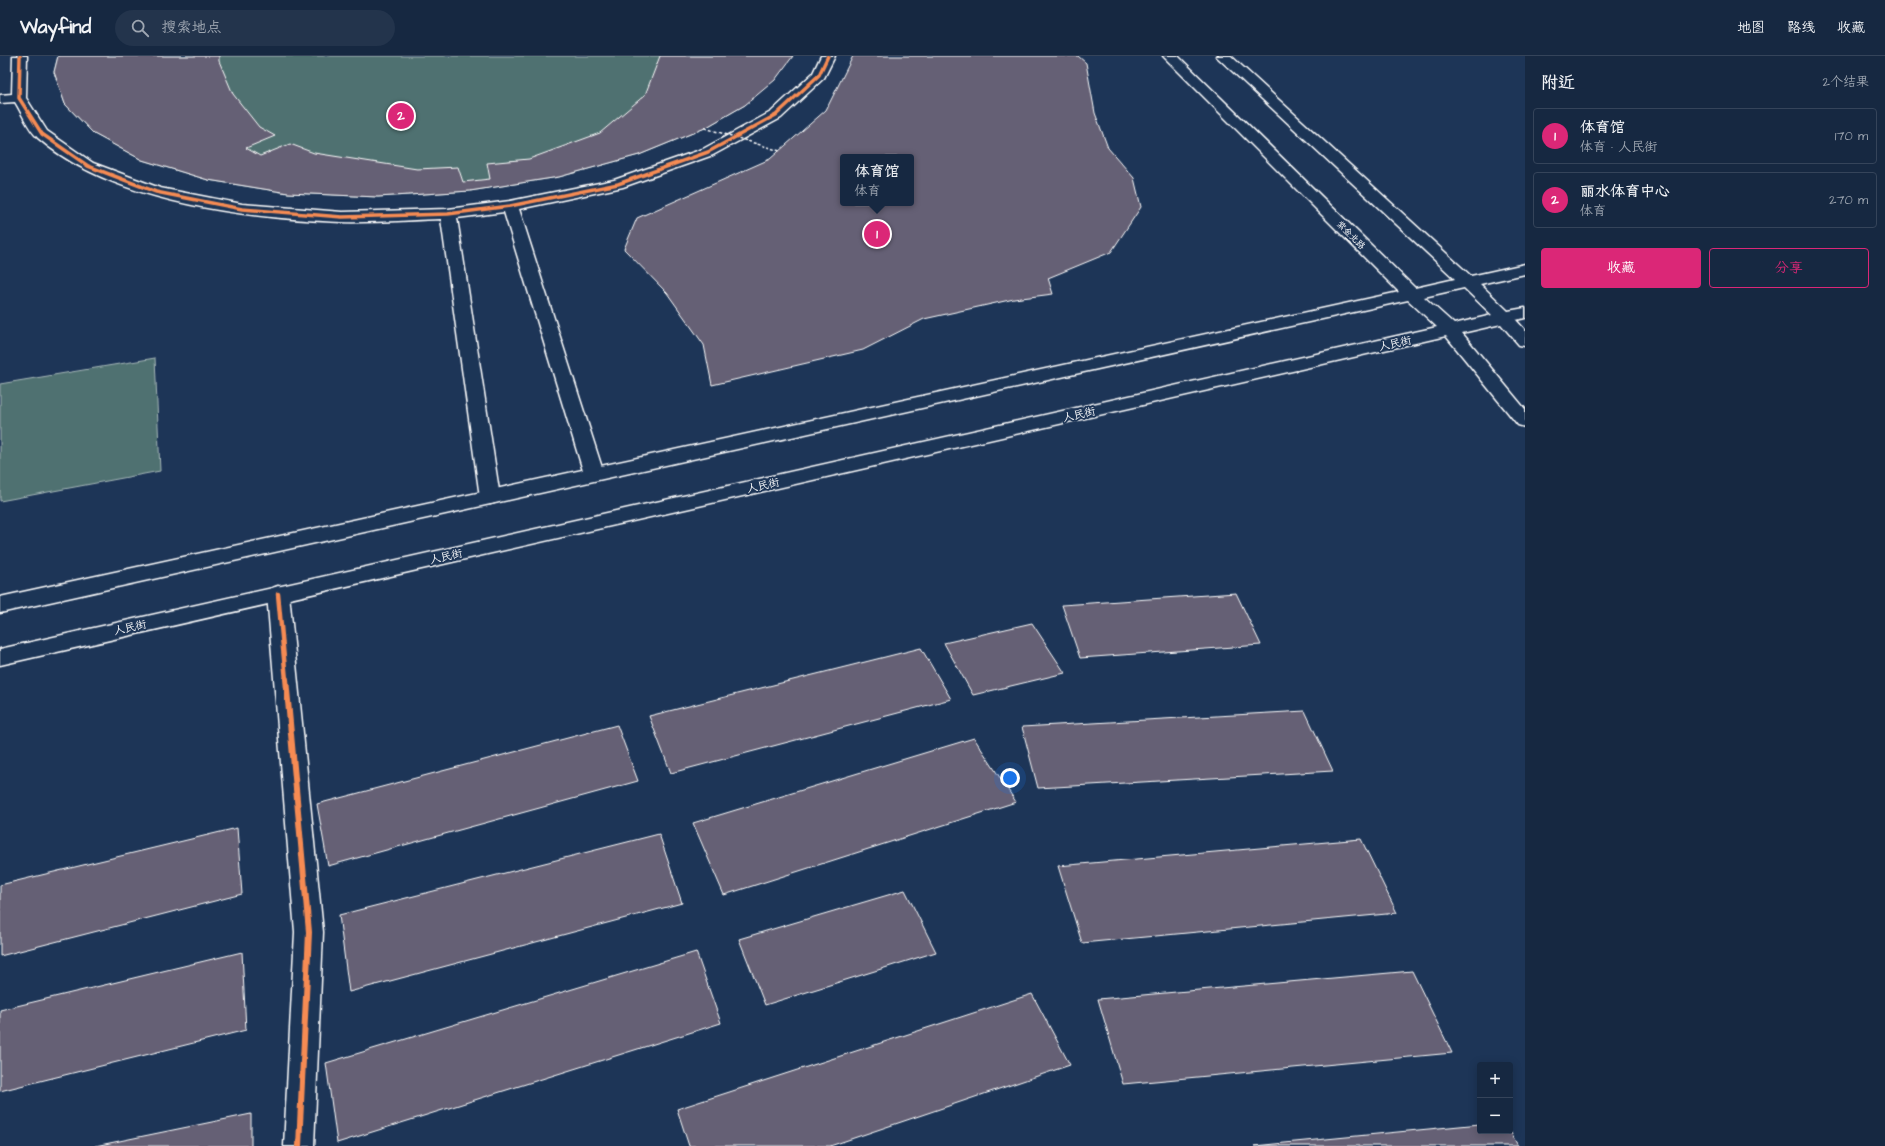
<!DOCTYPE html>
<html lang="zh">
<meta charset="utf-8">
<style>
:root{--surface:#162841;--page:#23344c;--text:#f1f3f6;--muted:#9ea6b1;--line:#35445a;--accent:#db2777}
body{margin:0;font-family:"Architects Daughter","LXGW WenKai TC",sans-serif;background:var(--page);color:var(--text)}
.controls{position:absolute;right:12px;bottom:12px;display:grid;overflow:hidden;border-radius:4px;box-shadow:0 2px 10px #0003}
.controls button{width:36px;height:36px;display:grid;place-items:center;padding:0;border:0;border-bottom:1px solid var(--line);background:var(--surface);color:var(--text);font:20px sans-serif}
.you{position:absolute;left:1010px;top:722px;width:14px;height:14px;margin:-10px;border:3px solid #fff;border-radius:50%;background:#1a73e8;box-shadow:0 0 0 6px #1a73e833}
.badge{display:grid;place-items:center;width:26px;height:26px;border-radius:50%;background:var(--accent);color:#fff;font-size:13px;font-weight:700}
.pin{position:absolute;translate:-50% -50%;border:2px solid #fff;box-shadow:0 1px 4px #0006}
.popup{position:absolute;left:840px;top:98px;width:74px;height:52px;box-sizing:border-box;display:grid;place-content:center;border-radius:4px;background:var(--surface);filter:drop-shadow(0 1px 3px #0005);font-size:13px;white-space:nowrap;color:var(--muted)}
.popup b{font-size:15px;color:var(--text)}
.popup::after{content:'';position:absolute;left:50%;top:100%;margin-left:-8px;border:8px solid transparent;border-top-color:var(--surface)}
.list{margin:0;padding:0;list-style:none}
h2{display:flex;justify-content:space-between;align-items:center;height:52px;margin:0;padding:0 16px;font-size:17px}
h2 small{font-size:13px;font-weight:400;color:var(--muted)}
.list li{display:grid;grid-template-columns:26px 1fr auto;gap:12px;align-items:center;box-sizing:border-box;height:56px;margin:0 8px 8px;padding:0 8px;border:1px solid var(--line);border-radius:4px}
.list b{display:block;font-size:15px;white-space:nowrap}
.list p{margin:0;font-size:13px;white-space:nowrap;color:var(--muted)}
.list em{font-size:13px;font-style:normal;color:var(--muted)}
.actions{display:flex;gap:8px;padding:12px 16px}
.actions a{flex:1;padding:9px 0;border:1px solid var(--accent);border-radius:4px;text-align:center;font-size:14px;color:var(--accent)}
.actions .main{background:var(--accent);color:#fff}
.icon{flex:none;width:22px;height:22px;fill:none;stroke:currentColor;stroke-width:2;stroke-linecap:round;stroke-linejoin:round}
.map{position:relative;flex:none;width:1525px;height:1090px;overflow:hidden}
header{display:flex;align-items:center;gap:24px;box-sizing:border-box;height:56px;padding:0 20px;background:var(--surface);border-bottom:1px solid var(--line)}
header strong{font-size:19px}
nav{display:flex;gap:22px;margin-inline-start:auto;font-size:14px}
.search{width:280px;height:36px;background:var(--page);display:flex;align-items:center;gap:10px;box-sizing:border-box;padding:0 14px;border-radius:22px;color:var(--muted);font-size:15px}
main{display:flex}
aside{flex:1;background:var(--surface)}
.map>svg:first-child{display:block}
.green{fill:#4f7171;stroke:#a7b8b8}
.building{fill:#656074;stroke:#fff;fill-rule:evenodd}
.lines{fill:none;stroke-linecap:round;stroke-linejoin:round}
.minor-casing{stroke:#fff;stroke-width:3}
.secondary-casing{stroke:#fff;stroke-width:3}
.minor{fill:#1d3557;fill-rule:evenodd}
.secondary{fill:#1d3557;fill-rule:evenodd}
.path-bridge{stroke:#fff;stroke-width:1.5;stroke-dasharray:3 2;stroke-linecap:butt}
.cycleway-far2-casing{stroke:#1d3557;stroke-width:5}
.cycleway-far1-casing{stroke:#1d3557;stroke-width:7}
.cycleway-casing{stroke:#1d3557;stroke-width:8}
.cycleway-far2{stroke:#f68b52;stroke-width:3.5}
.cycleway-far1{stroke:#f68b52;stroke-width:4.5}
.cycleway{stroke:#f68b52;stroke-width:6}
.labels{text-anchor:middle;stroke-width:3.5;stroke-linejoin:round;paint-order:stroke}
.far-street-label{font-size:9px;fill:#fff;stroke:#1d3557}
.street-label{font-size:11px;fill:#fff;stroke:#1d3557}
</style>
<header>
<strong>Wayfind</strong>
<div class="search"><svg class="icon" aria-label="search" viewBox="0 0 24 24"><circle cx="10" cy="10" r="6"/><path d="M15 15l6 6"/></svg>搜索地点</div>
<nav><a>地图</a><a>路线</a><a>收藏</a></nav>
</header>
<main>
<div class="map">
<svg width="1525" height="1090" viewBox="0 0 1525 1090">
<rect width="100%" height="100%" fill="#1d3557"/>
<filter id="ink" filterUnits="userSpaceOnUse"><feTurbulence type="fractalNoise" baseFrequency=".025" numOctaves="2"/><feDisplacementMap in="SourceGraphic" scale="8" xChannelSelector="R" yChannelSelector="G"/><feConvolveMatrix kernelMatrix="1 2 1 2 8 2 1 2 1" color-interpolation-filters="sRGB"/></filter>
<g filter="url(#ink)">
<!-- green -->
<path class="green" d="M 58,0 L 793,0 L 745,49 L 705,72 L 639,99 L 559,121 L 470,135 L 378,141 L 288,137 L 208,124 L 142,104 L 94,78 L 65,48 L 54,16 Z
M 155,302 L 160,415 L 0,445 L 0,328 Z"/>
<!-- building -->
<path class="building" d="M 58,0 L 219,0 L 219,5 L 233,38 L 259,71 L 275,80 L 246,92 L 260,100 L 290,88 L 314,97 L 417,113 L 458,111 L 463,126 L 490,123 L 487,107 L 529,103 L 600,77 L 645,39 L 660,0 L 793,0 L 775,24 L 745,49 L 705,72 L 639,99 L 559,121 L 470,135 L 378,141 L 288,137 L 208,124 L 142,104 L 94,78 L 65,48 L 54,16 Z
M 853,0 L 1078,0 L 1086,7 L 1095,57 L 1108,92 L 1134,122 L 1141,151 L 1111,196 L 1048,222 L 1053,238 L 1014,243 L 924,263 L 863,294 L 712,329 L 704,289 L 667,237 L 624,193 L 637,162 L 770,103 L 826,54 ZM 843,101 L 911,101 L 911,147 L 843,147 Z
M 1236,537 L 1261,589 L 1080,602 L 1062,549 Z
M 1032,567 L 1065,617 L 973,639 L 944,587 Z
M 921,592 L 951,643 L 671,717 L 649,660 Z
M 1305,655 L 1333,715 L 1038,732 L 1022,671 Z
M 617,669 L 638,725 L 328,810 L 317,748 Z
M 974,682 L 1016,746 L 724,839 L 693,767 Z
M 237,772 L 242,838 L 0,900 L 0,829 Z
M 659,778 L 682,847 L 349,936 L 339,859 Z
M 1361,783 L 1397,857 L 1082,887 L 1058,810 Z
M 905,834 L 936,896 L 765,949 L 739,883 Z
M 242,896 L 246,974 L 0,1035 L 0,954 Z
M 696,896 L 721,967 L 337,1087 L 326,1007 Z
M 1412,915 L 1452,997 L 1123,1028 L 1098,943 Z
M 1032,938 L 1070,1009 L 830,1090 L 689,1090 L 677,1053 Z
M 251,1058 L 251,1090 L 95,1090 Z
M 1480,1068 L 1480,1075 L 1510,1075 L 1518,1090 L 1254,1090 Z"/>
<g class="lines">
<!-- minor casing -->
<g class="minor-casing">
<path id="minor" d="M 13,0 L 27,0 L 26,42 L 47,75 L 93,107 L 160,132 L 242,148 L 342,156 L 448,153 L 510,145 L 614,124 L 703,93 L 771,56 L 813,17 L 821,0 L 835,0 L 824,22 L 781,62 L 713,99 L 623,131 L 519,153 L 604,418 L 601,422 L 594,424 L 587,422 L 584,418 L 504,156 L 457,162 L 500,441 L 497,446 L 490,448 L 483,446 L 480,441 L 441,163 C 408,164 374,167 341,166 C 245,162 113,147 38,82 C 28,73 22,57 15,46 L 0,47 L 0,39 L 12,38 Z
M 278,530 L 286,533 L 289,538 L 323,876 L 314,1090 L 284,1090 L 295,876 L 267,538 L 270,533 Z"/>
</g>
<!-- secondary casing -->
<g class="secondary-casing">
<path id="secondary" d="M 1163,0 L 1178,0 L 1415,232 L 1455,223 L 1216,0 L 1231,0 L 1471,220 L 1525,208 L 1525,218 L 1480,228 L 1508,255 L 1525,252 L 1525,262 L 1516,264 L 1525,274 L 1525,290 L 1519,289 L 1501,268 L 1462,277 L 1525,353 L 1525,371 L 1518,369 L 1446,280 L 0,609 L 0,593 L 1437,271 L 1408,244 L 0,557 L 0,541 L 1399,236 ZM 1464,232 L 1492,259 L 1454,268 L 1424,241 Z"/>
</g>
<!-- minor -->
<use href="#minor" class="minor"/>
<!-- secondary -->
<use href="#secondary" class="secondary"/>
<!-- path-bridge -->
<path class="path-bridge" d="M 705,72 L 780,95"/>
<!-- cycleway-far2 casing -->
<g class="cycleway-far2-casing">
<path id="cycleway-far2" d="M 20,0 L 19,42 L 42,78 L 88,110 L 156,136 L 242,153 L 342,161 L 448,158 L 510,150 L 618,128 L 708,96 L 776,59 L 819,19 L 828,0"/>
</g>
<!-- cycleway-far1 casing -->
<g class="cycleway-far1-casing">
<path id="cycleway-far1" d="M 278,538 L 286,624"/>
</g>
<!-- cycleway casing -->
<g class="cycleway-casing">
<path id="cycleway" d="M 286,623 L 309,876 L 299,1090"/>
</g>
<!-- cycleway-far2 -->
<use href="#cycleway-far2" class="cycleway-far2"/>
<!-- cycleway-far1 -->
<use href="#cycleway-far1" class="cycleway-far1"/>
<!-- cycleway -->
<use href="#cycleway" class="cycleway"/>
</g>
</g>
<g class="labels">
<!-- far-street labels -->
<g class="far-street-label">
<text transform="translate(1351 179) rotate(45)" y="3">紫金北路</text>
</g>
<!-- street labels -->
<g class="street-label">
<text transform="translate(1395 287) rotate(-13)" y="4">人民街</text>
<text transform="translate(1079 358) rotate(-13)" y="4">人民街</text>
<text transform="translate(763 429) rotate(-13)" y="4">人民街</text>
<text transform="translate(446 500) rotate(-13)" y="4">人民街</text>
<text transform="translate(130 571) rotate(-13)" y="4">人民街</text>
</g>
</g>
</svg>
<div class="controls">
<button>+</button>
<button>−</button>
</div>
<div class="you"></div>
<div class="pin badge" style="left:877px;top:178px">1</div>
<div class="popup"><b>体育馆</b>体育</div>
<div class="pin badge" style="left:401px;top:60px">2</div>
</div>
<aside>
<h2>附近<small>2个结果</small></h2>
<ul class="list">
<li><span class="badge">1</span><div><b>体育馆</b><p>体育 · 人民街</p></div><em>170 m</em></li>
<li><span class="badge">2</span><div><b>丽水体育中心</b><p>体育</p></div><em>270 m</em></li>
</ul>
<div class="actions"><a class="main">收藏</a><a>分享</a></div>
</aside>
</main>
